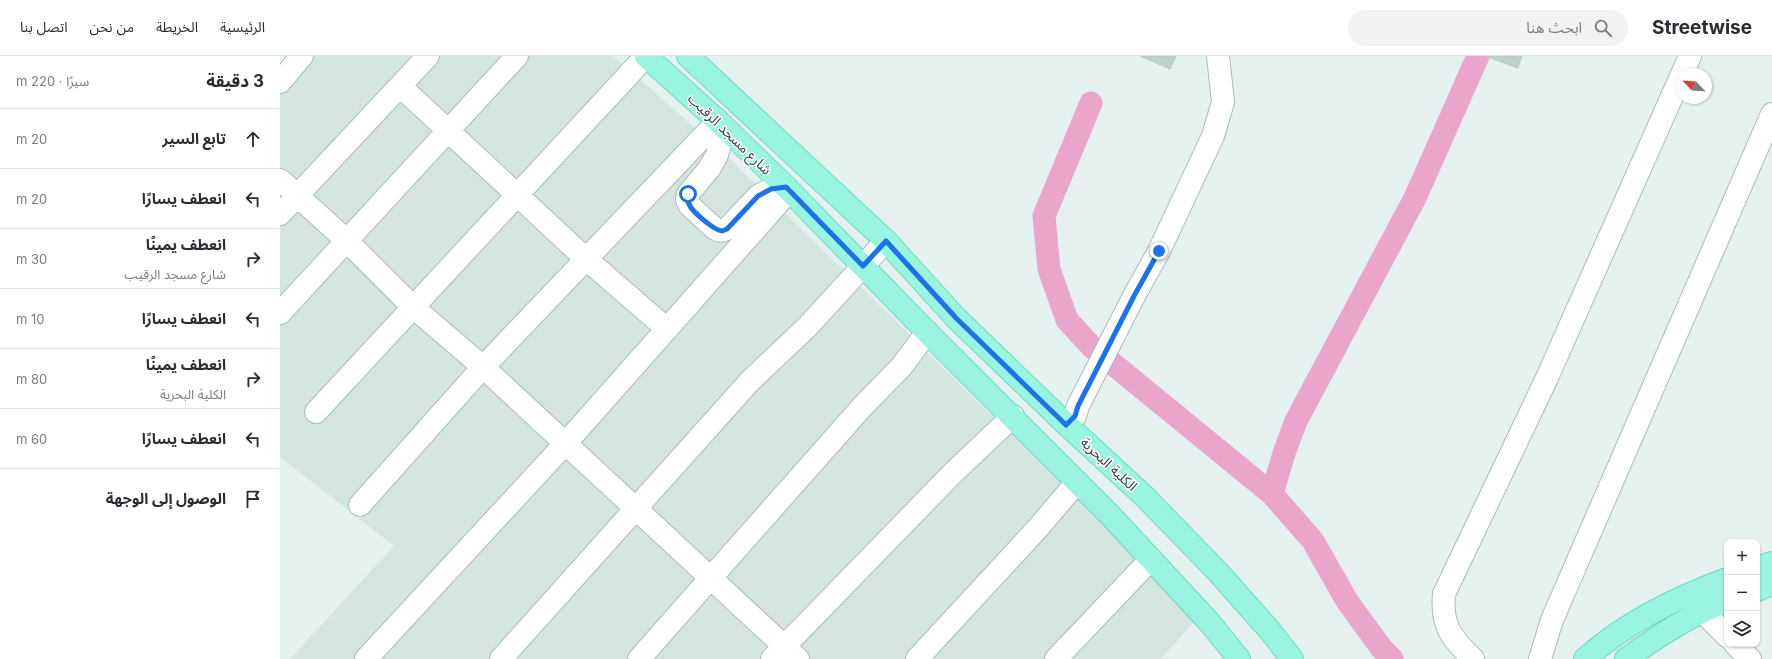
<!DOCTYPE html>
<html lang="ar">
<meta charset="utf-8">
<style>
:root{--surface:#fff;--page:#f2f2f3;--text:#2b2b33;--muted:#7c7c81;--line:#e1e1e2}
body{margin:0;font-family:Inter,"Noto Sans Arabic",sans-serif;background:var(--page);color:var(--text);direction:rtl}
.controls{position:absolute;right:12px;bottom:12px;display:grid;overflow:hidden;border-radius:8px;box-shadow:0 1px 3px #0004}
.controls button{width:36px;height:36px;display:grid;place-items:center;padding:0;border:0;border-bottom:1px solid var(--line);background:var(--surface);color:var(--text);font:20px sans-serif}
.compass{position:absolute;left:1396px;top:12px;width:36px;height:36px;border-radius:50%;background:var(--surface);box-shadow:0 1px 3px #0004;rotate:295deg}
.stop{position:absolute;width:12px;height:12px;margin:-9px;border:3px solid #1a73e8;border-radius:50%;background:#fff}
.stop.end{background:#1a73e8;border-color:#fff;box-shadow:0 1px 4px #0008}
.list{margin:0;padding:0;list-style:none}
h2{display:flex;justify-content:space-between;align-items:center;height:52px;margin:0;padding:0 16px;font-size:17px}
h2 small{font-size:13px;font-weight:400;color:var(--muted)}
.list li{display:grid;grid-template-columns:26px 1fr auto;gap:12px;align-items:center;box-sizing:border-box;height:60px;padding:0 16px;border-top:1px solid var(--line)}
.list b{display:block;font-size:15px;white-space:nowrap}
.list p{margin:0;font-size:13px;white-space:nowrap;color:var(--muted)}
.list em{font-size:13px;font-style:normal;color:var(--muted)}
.icon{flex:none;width:22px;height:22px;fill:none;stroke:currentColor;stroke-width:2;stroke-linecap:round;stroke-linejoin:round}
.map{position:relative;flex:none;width:1492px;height:603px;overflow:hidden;direction:ltr}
header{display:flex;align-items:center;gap:24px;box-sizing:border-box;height:56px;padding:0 20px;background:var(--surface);border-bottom:1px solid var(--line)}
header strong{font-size:19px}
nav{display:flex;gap:22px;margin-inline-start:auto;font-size:14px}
.search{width:280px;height:36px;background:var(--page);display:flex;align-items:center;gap:10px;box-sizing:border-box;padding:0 14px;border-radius:22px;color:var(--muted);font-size:15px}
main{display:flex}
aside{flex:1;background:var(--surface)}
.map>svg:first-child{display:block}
.residential{fill:#d4e5e0}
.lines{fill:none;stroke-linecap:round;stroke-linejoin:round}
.canal{stroke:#e9a6ca;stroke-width:23}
.building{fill:#bcd2ca;stroke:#b0ccc2}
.minor-casing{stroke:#a9bcb6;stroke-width:24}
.major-casing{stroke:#6cd9be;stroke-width:24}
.minor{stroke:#fff;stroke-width:22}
.major{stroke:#9af5e0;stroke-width:22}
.route{stroke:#1a73e8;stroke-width:5}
.labels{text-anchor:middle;stroke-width:3;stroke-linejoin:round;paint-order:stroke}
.street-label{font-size:14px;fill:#35433e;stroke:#fff}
</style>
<header>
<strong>Streetwise</strong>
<div class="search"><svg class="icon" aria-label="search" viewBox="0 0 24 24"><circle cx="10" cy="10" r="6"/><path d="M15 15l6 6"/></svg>ابحث هنا</div>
<nav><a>الرئيسية</a><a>الخريطة</a><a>من نحن</a><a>اتصل بنا</a></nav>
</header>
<main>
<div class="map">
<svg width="1492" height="603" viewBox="0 0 1492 603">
<rect width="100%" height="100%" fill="#e5f1ee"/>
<!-- residential -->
<path class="residential" d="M 26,0 L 333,0 L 446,99 L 918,561 L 881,603 L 10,603 L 114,490 L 0,401 L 0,32 Z"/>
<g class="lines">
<!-- canal -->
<path class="canal" d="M 811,47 L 764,160 L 769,213 L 787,264 L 811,290 L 992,438 L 1033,485 L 1067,545 L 1102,593 L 1112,603
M 992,438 L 1004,397 L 1016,365 L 1135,142 L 1198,0"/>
</g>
<!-- building -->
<path class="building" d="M 860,0 L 896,0 L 890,13 Z
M 1205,0 L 1242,0 L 1238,12 Z"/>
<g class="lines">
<!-- minor casing -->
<g class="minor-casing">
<path id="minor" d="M 0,26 L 22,0
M 120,30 L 306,203 L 387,273
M 441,68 L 441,84 L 437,99 L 429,113 L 408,138 L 407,144 L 410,150 L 433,171 C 438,175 441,176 447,173 L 478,140 L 491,133 L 506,131
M 0,124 L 66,184 L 133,251 L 203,311 L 518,603
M 0,158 L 148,0
M 0,257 L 237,0
M 36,356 L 366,0
M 787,369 L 795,360 L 798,350 L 854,240 L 879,195 L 933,80 L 943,46 L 938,0
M 80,449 L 203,311 L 438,65
M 1422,555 L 1447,580
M 1455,588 L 1470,603
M 86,603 L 285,388 L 509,135
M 221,603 L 470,325 L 528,270 L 606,185
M 359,603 L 582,351 L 622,310 L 647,276
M 492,603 L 672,418 L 733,360
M 637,603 L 758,472 L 797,426
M 776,603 L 871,503
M 1193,603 C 1171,582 1161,569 1164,538 L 1266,324 L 1410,0
M 1260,603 L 1272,564 L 1492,58"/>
</g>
<!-- major casing -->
<g class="major-casing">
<path id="major" d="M 366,0 L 438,65 L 506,131 L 647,276 L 829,458 L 930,567 L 959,603
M 408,0 L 606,185 L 676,262 L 787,369 L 864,440 L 937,515 L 991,576 L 1012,603
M 1477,512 L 1492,507
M 1477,534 L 1492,528
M 1305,603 C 1346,566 1395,542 1447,523
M 1346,603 C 1378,580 1410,559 1447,545"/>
</g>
<!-- minor -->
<use href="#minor" class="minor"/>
<!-- major -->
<use href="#major" class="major"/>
</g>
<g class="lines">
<!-- route -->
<path class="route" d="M 408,138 C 408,142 407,145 409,148 C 412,156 434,174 442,175 L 447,173 L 478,140 L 491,133 L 506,131 L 583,210 L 606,185 L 676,262 L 786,369 L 795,360 L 798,350 L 854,240 L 879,195"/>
</g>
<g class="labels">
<!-- street labels -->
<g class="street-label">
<text transform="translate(450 78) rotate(44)" y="5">شارع مسجد الرقيب</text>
<text transform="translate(829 408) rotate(43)" y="5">الكلية البحرية</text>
</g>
</g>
</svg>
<div class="controls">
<button>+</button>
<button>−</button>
<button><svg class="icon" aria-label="layers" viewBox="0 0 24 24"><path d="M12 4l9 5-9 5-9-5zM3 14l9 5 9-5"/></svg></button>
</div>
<svg class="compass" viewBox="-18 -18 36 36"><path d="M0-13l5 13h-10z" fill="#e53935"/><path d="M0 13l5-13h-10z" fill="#7c7c81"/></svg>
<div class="stop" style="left:408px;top:138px"></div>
<div class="stop end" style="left:879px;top:195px"></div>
</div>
<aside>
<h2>3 دقيقة<small>سيرًا · 220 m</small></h2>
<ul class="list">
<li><svg class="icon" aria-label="ahead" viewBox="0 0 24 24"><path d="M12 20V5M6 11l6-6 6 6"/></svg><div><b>تابع السير</b></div><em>20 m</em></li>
<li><svg class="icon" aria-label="left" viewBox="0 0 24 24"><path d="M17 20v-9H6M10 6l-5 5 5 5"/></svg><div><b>انعطف يسارًا</b></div><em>20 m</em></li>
<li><svg class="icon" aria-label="right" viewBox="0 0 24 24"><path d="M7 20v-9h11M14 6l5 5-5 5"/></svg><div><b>انعطف يمينًا</b><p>شارع مسجد الرقيب</p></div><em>30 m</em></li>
<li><svg class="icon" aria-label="left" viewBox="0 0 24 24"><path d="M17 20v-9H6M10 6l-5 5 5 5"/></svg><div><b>انعطف يسارًا</b></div><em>10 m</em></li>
<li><svg class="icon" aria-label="right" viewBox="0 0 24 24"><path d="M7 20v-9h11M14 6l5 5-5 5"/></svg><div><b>انعطف يمينًا</b><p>الكلية البحرية</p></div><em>80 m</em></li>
<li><svg class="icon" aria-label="left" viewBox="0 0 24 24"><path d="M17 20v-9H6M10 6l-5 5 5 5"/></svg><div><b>انعطف يسارًا</b></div><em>60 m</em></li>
<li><svg class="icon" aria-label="arrive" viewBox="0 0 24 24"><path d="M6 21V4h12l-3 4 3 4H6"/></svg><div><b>الوصول إلى الوجهة</b></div></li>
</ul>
</aside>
</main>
